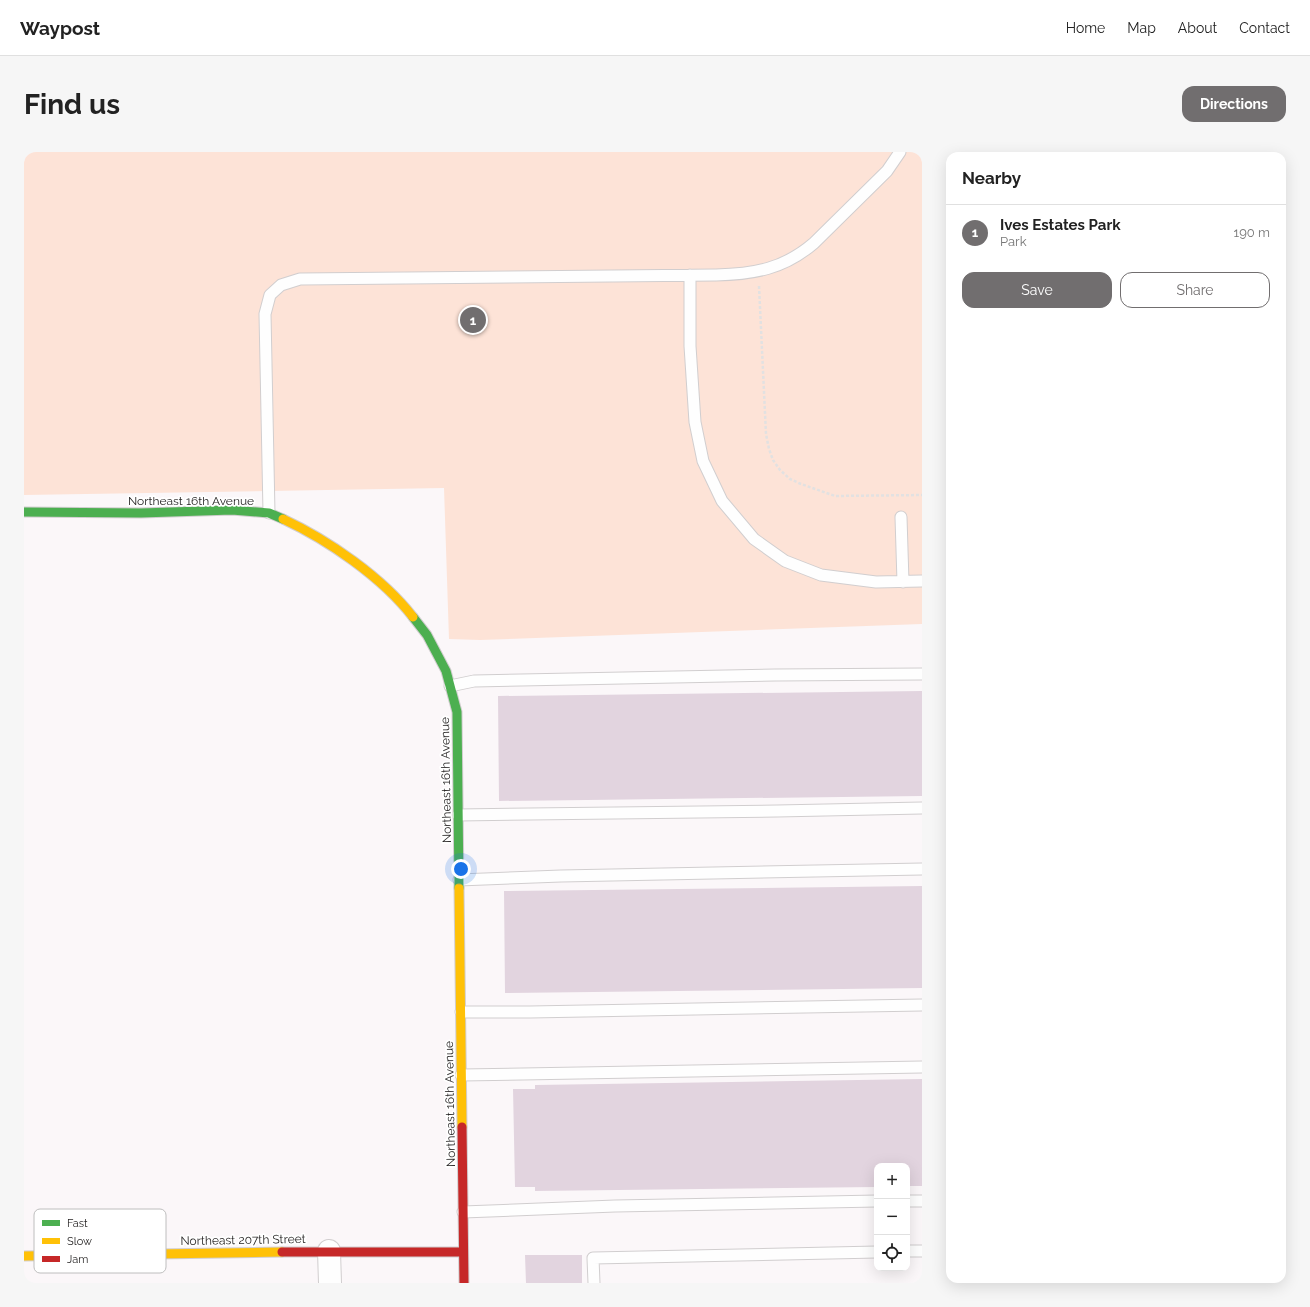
<!DOCTYPE html>
<meta charset="utf-8">
<style>
:root{--surface:#fff;--page:#f6f6f6;--text:#222;--muted:#767676;--line:#e0e0e0;--accent:#716e6f}
body{margin:0;font-family:Raleway,sans-serif;background:var(--page);color:var(--text)}
.controls{position:absolute;right:12px;bottom:12px;display:grid;overflow:hidden;border-radius:8px;box-shadow:0 4px 16px #0002}
.controls button{width:36px;height:36px;display:grid;place-items:center;padding:0;border:0;border-bottom:1px solid var(--line);background:var(--surface);color:var(--text);font:20px sans-serif}
.you{position:absolute;left:437px;top:717px;width:14px;height:14px;margin:-10px;border:3px solid #fff;border-radius:50%;background:#1a73e8;box-shadow:0 0 0 6px #1a73e833}
.badge{display:grid;place-items:center;width:26px;height:26px;border-radius:50%;background:var(--accent);color:#fff;font-size:13px;font-weight:700}
.pin{position:absolute;translate:-50% -50%;border:2px solid #fff;box-shadow:0 1px 4px #0006}
.list{margin:0;padding:0;list-style:none}
h2{display:flex;justify-content:space-between;align-items:center;height:52px;margin:0;padding:0 16px;font-size:17px}
h2 small{font-size:13px;font-weight:400;color:var(--muted)}
.list li{display:grid;grid-template-columns:26px 1fr auto;gap:12px;align-items:center;box-sizing:border-box;height:56px;padding:0 16px;border-top:1px solid var(--line)}
.list b{display:block;font-size:15px;white-space:nowrap}
.list p{margin:0;font-size:13px;white-space:nowrap;color:var(--muted)}
.list em{font-size:13px;font-style:normal;color:var(--muted)}
.actions{display:flex;gap:8px;padding:12px 16px}
.actions a{flex:1;padding:9px 0;border:1px solid var(--accent);border-radius:12px;text-align:center;font-size:14px;color:var(--accent)}
.actions .main{background:var(--accent);color:#fff}
.icon{flex:none;width:22px;height:22px;fill:none;stroke:currentColor;stroke-width:2;stroke-linecap:round;stroke-linejoin:round}
.map{position:relative;flex:none;width:898px;height:1131px;overflow:hidden;border-radius:12px}
header{display:flex;align-items:center;gap:24px;box-sizing:border-box;height:56px;padding:0 20px;background:var(--surface);border-bottom:1px solid var(--line)}
header strong{font-size:19px}
nav{display:flex;gap:22px;margin-inline-start:auto;font-size:14px}
.intro{display:flex;align-items:center;justify-content:space-between;box-sizing:border-box;height:96px;padding:0 24px}
h1{margin:0;font-size:28px}
.button{padding:10px 18px;border-radius:12px;background:var(--accent);color:#fff;font-size:14px;font-weight:700}
main{display:flex;gap:24px;padding:0 24px}
aside{flex:1;background:var(--surface);border-radius:12px;box-shadow:0 4px 16px #0002}
.map>svg:first-child{display:block}
.green{fill:#fde3d7}
.building{fill:#e2d4df}
.lines{fill:none;stroke-linecap:round;stroke-linejoin:round}
.lane-casing{stroke:#d1cecf;stroke-width:13}
.street-casing{stroke:#d1cecf;stroke-width:24}
.fast-casing{stroke:#d1cecf;stroke-width:11}
.slow-casing{stroke:#d1cecf;stroke-width:11}
.jam-casing{stroke:#d1cecf;stroke-width:11}
.path{stroke:#e2e1e1;stroke-width:2.5;stroke-dasharray:3 2;stroke-linecap:butt}
.lane{stroke:#fefefe;stroke-width:11}
.street{stroke:#fefefe;stroke-width:22}
.fast{stroke:#4caf50;stroke-width:9}
.slow{stroke:#ffc107;stroke-width:9}
.jam{stroke:#c62828;stroke-width:9}
.labels{text-anchor:middle;stroke-width:3.5;stroke-linejoin:round;paint-order:stroke}
.street-label{font-size:12px;fill:#272525;stroke:#fff}
.key{fill:#fff;stroke:#bebebe;stroke-width:1}
.key-label{font-size:11px;fill:#272525}
</style>
<header>
<strong>Waypost</strong>
<nav><a>Home</a><a>Map</a><a>About</a><a>Contact</a></nav>
</header>
<div class="intro"><h1>Find us</h1><a class="button">Directions</a></div>
<main>
<div class="map">
<svg width="898" height="1131" viewBox="0 0 898 1131">
<rect width="100%" height="100%" fill="#fbf7f9"/>
<!-- green -->
<path class="green" d="M 0,0 L 898,0 L 898,472 L 456,488 L 425,487 L 420,336 L 0,343 Z"/>
<!-- building -->
<path class="building" d="M 898,539 L 898,644 L 475,649 L 474,544 Z
M 898,734 L 898,836 L 481,841 L 480,739 Z
M 898,927 L 898,1034 L 883,1034 L 883,1014 L 853,1014 L 853,1035 L 511,1039 L 511,1035 L 491,1035 L 489,937 L 511,937 L 511,933 Z
M 501,1103 L 558,1103 L 558,1131 L 502,1131 Z"/>
<g class="lines">
<!-- lane casing -->
<g class="lane-casing">
<path id="lane" d="M 666,123 L 666,194 L 671,270 L 679,309 L 698,349 L 730,387 L 761,409 L 797,423 L 852,430 L 898,429
M 245,361 L 241,162 L 246,143 L 257,133 L 276,127 L 692,123 C 730,122 760,117 790,91 L 863,19 L 876,0
M 877,365 L 879,430
M 426,534 L 450,529 L 751,523 L 898,522
M 434,663 L 753,659 L 898,656
M 435,728 L 537,724 L 898,717
M 437,860 L 506,860 L 898,853
M 437,923 L 898,915
M 883,1049 L 898,1049
M 439,1060 L 591,1054 L 853,1049
M 883,1099 L 898,1099
M 570,1131 L 569,1106 L 853,1100"/>
</g>
<!-- street casing -->
<g class="street-casing">
<path id="street" d="M 305,1099 L 306,1131"/>
</g>
<!-- fast casing -->
<g class="fast-casing">
<path id="fast" d="M 0,360 L 117,361 L 208,358 L 245,361 L 259,367
M 389,465 L 403,483 L 422,519 L 433,560 L 435,736"/>
</g>
<!-- slow casing -->
<g class="slow-casing">
<path id="slow" d="M 259,367 C 304,388 358,425 389,465
M 435,736 L 438,975
M 0,1104 L 258,1100"/>
</g>
<!-- jam casing -->
<g class="jam-casing">
<path id="jam" d="M 438,975 L 440,1131
M 258,1100 L 439,1100"/>
</g>
<!-- path -->
<path class="path" d="M 735,134 L 742,282 L 745,297 L 749,308 L 756,318 L 766,327 L 777,332 L 811,344 L 898,343"/>
<!-- lane -->
<use href="#lane" class="lane"/>
<!-- street -->
<use href="#street" class="street"/>
<!-- fast -->
<use href="#fast" class="fast"/>
<!-- slow -->
<use href="#slow" class="slow"/>
<!-- jam -->
<use href="#jam" class="jam"/>
</g>
<g class="labels">
<!-- street labels -->
<g class="street-label">
<text x="167" y="353">Northeast 16th Avenue</text>
<text transform="translate(422 628) rotate(-91)" y="4">Northeast 16th Avenue</text>
<text transform="translate(426 952) rotate(-91)" y="4">Northeast 16th Avenue</text>
<text transform="translate(219 1088) rotate(-1)" y="4">Northeast 207th Street</text>
</g>
</g>
<!-- legend -->
<rect x="10" y="1057" width="132" height="64" rx="6" class="key"/>
<rect x="18" y="1068" width="18" height="6" fill="#4caf50"/>
<rect x="18" y="1086" width="18" height="6" fill="#ffc107"/>
<rect x="18" y="1104" width="18" height="6" fill="#c62828"/>
<g class="key-label">
<text x="43" y="1075">Fast</text>
<text x="43" y="1093">Slow</text>
<text x="43" y="1111">Jam</text>
</g>
</svg>
<div class="controls">
<button>+</button>
<button>−</button>
<button><svg class="icon" aria-label="locate" viewBox="0 0 24 24"><circle cx="12" cy="12" r="6"/><path d="M12 2v4M12 18v4M2 12h4M18 12h4"/></svg></button>
</div>
<div class="you"></div>
<div class="pin badge" style="left:449px;top:168px">1</div>
</div>
<aside>
<h2>Nearby<small></small></h2>
<ul class="list">
<li><span class="badge">1</span><div><b>Ives Estates Park</b><p>Park</p></div><em>190 m</em></li>
</ul>
<div class="actions"><a class="main">Save</a><a>Share</a></div>
</aside>
</main>
